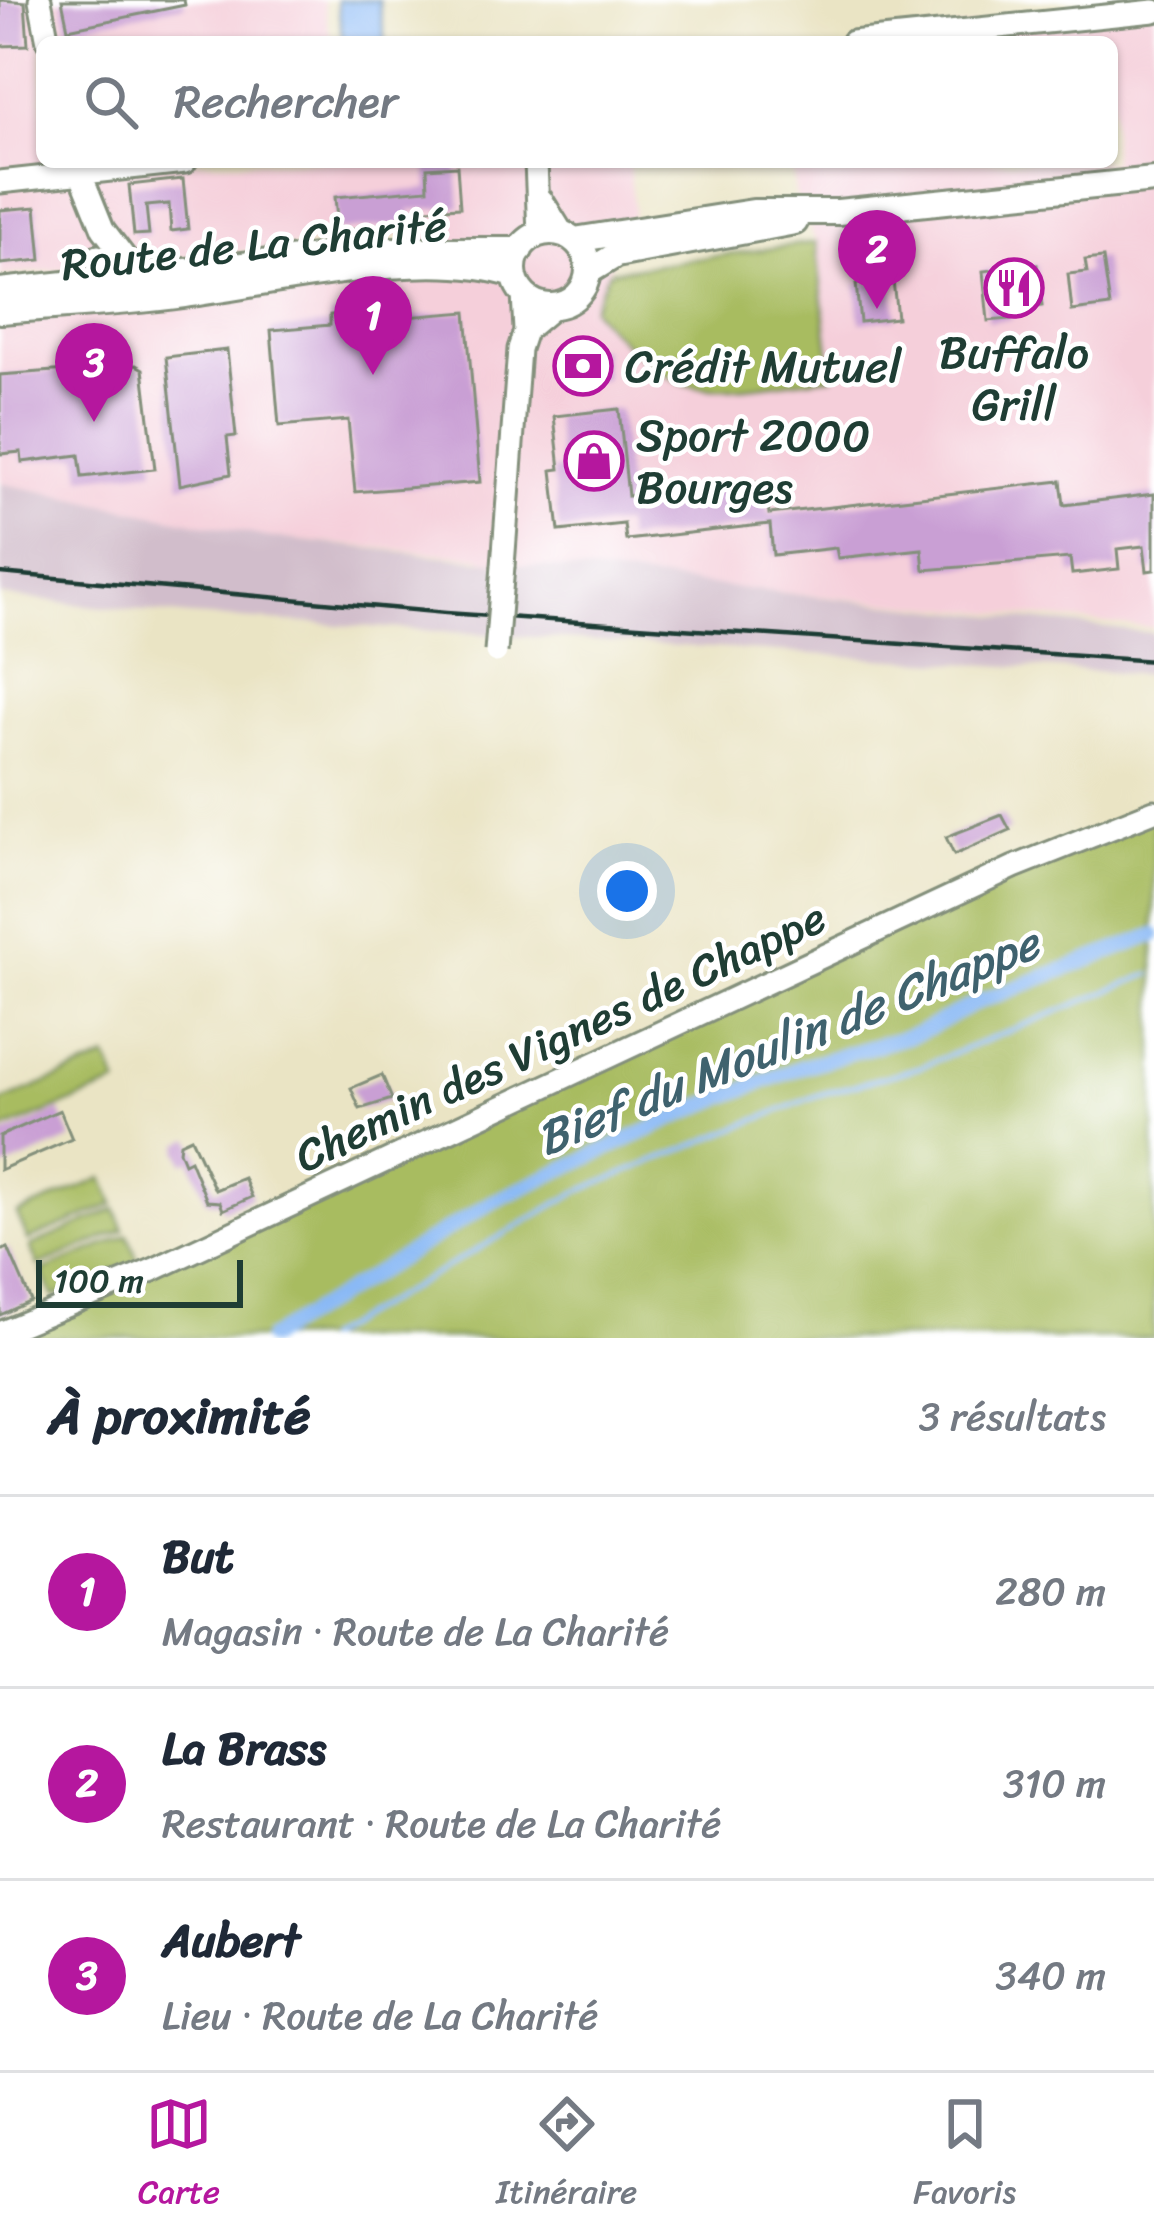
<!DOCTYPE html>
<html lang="fr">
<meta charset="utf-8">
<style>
:root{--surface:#fff;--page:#f2f2f3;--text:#1f2937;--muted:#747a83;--line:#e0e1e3;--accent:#b5179e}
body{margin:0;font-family:Sriracha,sans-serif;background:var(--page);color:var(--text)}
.scale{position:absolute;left:36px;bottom:30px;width:207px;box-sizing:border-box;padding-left:12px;border:6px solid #1f3d34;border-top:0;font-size:33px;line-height:42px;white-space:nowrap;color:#1f3d34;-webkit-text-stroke:9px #fff;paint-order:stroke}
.you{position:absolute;left:627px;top:891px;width:42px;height:42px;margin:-30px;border:9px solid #fff;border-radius:50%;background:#1a73e8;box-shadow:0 0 0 18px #1a73e833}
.badge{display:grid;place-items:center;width:78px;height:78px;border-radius:50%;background:var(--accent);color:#fff;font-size:39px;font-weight:700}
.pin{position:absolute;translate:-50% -99px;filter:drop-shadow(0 3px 6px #0008)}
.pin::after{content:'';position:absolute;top:63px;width:42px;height:36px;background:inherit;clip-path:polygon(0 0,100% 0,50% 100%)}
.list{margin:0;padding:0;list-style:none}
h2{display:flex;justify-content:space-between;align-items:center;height:156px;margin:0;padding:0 48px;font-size:51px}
h2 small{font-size:39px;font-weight:400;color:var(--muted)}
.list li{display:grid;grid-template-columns:78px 1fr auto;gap:36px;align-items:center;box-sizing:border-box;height:192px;padding:0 48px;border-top:3px solid var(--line)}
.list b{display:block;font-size:45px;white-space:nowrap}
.list p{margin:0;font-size:39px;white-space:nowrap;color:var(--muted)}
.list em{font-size:39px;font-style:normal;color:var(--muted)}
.icon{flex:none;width:66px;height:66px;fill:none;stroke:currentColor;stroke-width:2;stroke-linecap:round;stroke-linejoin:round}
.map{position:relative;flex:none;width:1154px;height:1338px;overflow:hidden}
.search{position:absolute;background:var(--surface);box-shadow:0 3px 9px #0004;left:36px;right:36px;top:36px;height:132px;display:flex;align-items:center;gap:30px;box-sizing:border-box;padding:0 42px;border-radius:18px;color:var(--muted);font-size:45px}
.sheet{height:732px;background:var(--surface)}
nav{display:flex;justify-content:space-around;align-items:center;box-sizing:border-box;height:168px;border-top:3px solid var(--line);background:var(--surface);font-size:33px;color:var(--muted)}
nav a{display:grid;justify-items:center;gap:6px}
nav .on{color:var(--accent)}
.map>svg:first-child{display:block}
.built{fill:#f5cfda}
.industrial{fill:#d1bdcb}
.green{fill:#a8bc61;stroke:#647c4a;stroke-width:3}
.water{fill:#8ab9f5;stroke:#547b94;stroke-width:3}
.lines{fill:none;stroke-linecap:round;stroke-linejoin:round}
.stream{stroke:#8ab9f5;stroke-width:4.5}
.canal{stroke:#8ab9f5;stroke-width:15}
.building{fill:#c99fd4}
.minor-casing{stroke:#84907c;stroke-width:27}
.major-casing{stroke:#84907c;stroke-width:30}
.minor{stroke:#fff;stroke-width:21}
.major{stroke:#fff;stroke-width:24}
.rail{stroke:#1f3d34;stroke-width:4.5}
.minor-bridge-casing{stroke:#84907c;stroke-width:27;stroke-linecap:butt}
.minor-bridge{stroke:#fff;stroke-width:21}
.labels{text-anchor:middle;stroke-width:9;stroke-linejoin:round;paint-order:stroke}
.street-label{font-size:45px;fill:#1f3d34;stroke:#fff}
.poi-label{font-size:45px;fill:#1f3d34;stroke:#fff;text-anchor:start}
.water-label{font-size:48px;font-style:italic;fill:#3f626e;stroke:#fff}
</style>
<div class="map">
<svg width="1154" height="1338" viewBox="0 0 1154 1338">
<rect width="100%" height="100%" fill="#fff"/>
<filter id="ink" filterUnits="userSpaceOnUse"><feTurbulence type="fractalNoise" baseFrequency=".00833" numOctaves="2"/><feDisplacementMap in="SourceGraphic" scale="24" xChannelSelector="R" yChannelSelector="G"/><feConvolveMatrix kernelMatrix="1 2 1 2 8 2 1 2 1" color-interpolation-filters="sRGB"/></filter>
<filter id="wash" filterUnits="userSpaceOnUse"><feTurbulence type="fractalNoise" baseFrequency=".004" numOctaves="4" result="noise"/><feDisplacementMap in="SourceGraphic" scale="48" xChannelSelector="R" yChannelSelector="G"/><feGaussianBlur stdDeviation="2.7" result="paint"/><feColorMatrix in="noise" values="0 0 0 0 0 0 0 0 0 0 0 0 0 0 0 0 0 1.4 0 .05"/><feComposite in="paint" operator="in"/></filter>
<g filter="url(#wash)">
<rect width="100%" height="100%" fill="#eae4c4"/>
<!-- built -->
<path class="built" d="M 0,0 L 323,0 L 332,42 L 42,42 L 42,162 L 629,162 L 634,211 L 592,309 L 831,377 L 816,242 L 795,194 L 792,162 L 1112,162 L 1112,42 L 852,42 L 1154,3 L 1154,628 L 503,566 L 476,557 L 263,537 L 0,483 L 0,321 L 299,293 L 426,252 L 426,247 L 423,233 L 0,276 Z"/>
<!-- industrial -->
<path class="industrial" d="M 0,483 L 266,537 L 1154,633 L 1154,675 L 190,616 L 0,596 Z"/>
<!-- green -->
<path class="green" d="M 816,242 L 832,377 C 790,380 740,392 698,387 C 666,384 612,334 592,309 L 609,271 Z
M 1154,811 L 1154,1338 L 39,1338 L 31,1320 Z
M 107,1058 L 118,1084 L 0,1131 L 0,1102 Z
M 103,1178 L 114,1204 L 28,1240 L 17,1214 Z
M 115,1209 L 124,1230 L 38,1266 L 30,1246 Z
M 128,1235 L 138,1261 L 53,1297 L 42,1271 Z"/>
<!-- water -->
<path class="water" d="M 337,0 L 379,0 L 385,42 L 343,42 Z"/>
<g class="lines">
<!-- stream -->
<path class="stream" d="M 324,1338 L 575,1193 L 818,1095 L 920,1067 L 1150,974"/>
<!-- canal -->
<path class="canal" d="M 269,1338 L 494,1201 L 701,1106 L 801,1067 L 919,1033 L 976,1003 L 1154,935"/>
</g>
<g id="blocks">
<!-- building -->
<path class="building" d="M 0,0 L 25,2 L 28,45 L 0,46 Z
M 62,0 L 184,0 L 185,5 L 68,29 Z
M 457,166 L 460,207 L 410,210 L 412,223 L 338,231 L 335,197 L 428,189 L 427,168 Z
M 183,179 L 188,229 L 171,231 L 169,204 L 146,206 L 149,234 L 134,235 L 129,185 Z
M 36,207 L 41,260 L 0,264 L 0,210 Z
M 1103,258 L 1110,306 L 1072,311 L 1068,274 L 1087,272 L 1085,260 Z
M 1037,265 L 1042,306 L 1011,310 L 1012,319 L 988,321 L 983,271 Z
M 893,280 L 897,318 L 860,322 L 856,284 Z
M 369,311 L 370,320 L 466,312 L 480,482 L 355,492 L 348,420 L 279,426 L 271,330 L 330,325 L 330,315 Z
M 602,348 L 605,379 L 564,384 L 560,352 Z
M 227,350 L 236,436 L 227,437 L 231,474 L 180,485 L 166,357 Z
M 136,365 L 143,369 L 155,469 L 82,477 L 79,455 L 22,462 L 21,452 L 0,454 L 0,375 Z
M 619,409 L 628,496 L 765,481 L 769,514 L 1061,481 L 1064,505 L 1154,494 L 1154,570 L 1147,571 L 1144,546 L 1117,549 L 1119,569 L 1072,574 L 1070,558 L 924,570 L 922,549 L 838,558 L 836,548 L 773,555 L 770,524 L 626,540 L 624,524 L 559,531 L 552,470 L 560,469 L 554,416 Z
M 1002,815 L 1010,830 L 954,855 L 946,837 Z
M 382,1075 L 392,1099 L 360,1109 L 351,1088 Z
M 60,1110 L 72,1139 L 0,1170 L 0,1136 Z
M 191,1138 L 215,1190 L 244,1178 L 252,1197 L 223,1210 L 220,1202 L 207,1201 L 190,1160 L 184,1163 L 179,1151 L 180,1143 Z
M 8,1248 L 31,1301 L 0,1315 L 0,1251 Z"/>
</g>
</g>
<g filter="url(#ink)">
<use href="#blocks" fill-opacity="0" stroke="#84907c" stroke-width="3"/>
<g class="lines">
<!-- minor casing -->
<g class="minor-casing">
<path id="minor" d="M 40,0 L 48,42
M 852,42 L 1154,11
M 76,162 L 103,229 L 139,276
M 536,162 L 539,234
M 0,182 L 185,162
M 542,200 L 563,234
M 98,256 L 126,286
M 523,294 L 525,331
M 503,566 L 519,349 L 525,331 L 555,306
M 0,1333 L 155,1269 L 1014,867 L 1154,811"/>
</g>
<!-- major casing -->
<g class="major-casing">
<path id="major" d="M514 269a37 37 0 1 1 74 0a37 37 0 1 1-74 0Z
M 574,240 L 753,212 L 838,212 L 1154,180
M 588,272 L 616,255 L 795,222
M 0,291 L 382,250 L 520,250
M 0,311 C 61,306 123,303 184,295 C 277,283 427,246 514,275"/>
</g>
<!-- minor -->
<use href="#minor" class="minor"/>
<!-- major -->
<use href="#major" class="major"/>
<!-- rail -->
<path class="rail" d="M 0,573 L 446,613 L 1154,661"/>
<!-- minor-bridge casing -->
<g class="minor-bridge-casing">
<path id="minor-bridge" d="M 496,652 L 503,566"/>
</g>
<!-- minor-bridge -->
<use href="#minor-bridge" class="minor-bridge"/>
</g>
</g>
<!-- icons -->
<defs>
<g id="restaurant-ring" transform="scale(3)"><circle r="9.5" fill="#fff" stroke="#b5179e" stroke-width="1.5"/><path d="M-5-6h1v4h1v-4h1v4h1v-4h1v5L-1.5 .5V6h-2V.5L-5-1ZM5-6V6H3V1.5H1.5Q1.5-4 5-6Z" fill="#b5179e"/></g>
<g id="bank-ring" transform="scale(3)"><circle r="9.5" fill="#fff" stroke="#b5179e" stroke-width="1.5"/><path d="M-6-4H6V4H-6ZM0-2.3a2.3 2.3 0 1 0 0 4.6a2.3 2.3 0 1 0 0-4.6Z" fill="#b5179e"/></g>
<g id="shop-ring" transform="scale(3)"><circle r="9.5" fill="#fff" stroke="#b5179e" stroke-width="1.5"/><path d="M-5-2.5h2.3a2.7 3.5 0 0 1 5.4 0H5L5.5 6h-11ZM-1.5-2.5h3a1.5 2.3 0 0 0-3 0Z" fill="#b5179e"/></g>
</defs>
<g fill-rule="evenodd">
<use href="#restaurant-ring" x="1014" y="288"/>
<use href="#bank-ring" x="583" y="366"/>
<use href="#shop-ring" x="594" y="461"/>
</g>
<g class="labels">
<!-- street labels -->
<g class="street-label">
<text transform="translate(254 244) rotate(-6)" y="16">Route de La Charité</text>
<text transform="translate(560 1036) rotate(-25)" y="16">Chemin des Vignes de Chappe</text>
</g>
<!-- poi labels -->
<g class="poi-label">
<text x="1014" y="368" text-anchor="middle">Buffalo<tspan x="1014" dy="52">Grill</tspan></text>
<text x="625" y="382">Crédit Mutuel</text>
<text x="636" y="451">Sport 2000<tspan x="636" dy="52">Bourges</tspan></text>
</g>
<!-- water labels -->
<g class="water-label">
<text transform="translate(787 1040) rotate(-22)" y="17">Bief du Moulin de Chappe</text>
</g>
</g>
</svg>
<div class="scale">100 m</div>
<div class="you"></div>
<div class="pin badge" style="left:373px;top:375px">1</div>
<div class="pin badge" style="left:877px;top:309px">2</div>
<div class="pin badge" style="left:94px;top:422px">3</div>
<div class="search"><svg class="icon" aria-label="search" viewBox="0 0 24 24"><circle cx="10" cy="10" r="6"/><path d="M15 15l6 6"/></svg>Rechercher</div>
</div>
<section class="sheet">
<h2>À proximité<small>3 résultats</small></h2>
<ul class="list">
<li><span class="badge">1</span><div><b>But</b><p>Magasin · Route de La Charité</p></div><em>280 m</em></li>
<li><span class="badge">2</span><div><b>La Brass</b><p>Restaurant · Route de La Charité</p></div><em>310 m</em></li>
<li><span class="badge">3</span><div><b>Aubert</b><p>Lieu · Route de La Charité</p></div><em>340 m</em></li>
</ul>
</section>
<nav>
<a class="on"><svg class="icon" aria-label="map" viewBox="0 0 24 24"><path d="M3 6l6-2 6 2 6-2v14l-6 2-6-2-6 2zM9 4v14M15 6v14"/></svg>Carte</a>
<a><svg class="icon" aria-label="directions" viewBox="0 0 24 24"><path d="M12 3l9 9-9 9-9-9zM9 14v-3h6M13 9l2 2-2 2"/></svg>Itinéraire</a>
<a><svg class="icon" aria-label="saved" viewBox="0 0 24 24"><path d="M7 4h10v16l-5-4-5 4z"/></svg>Favoris</a>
</nav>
